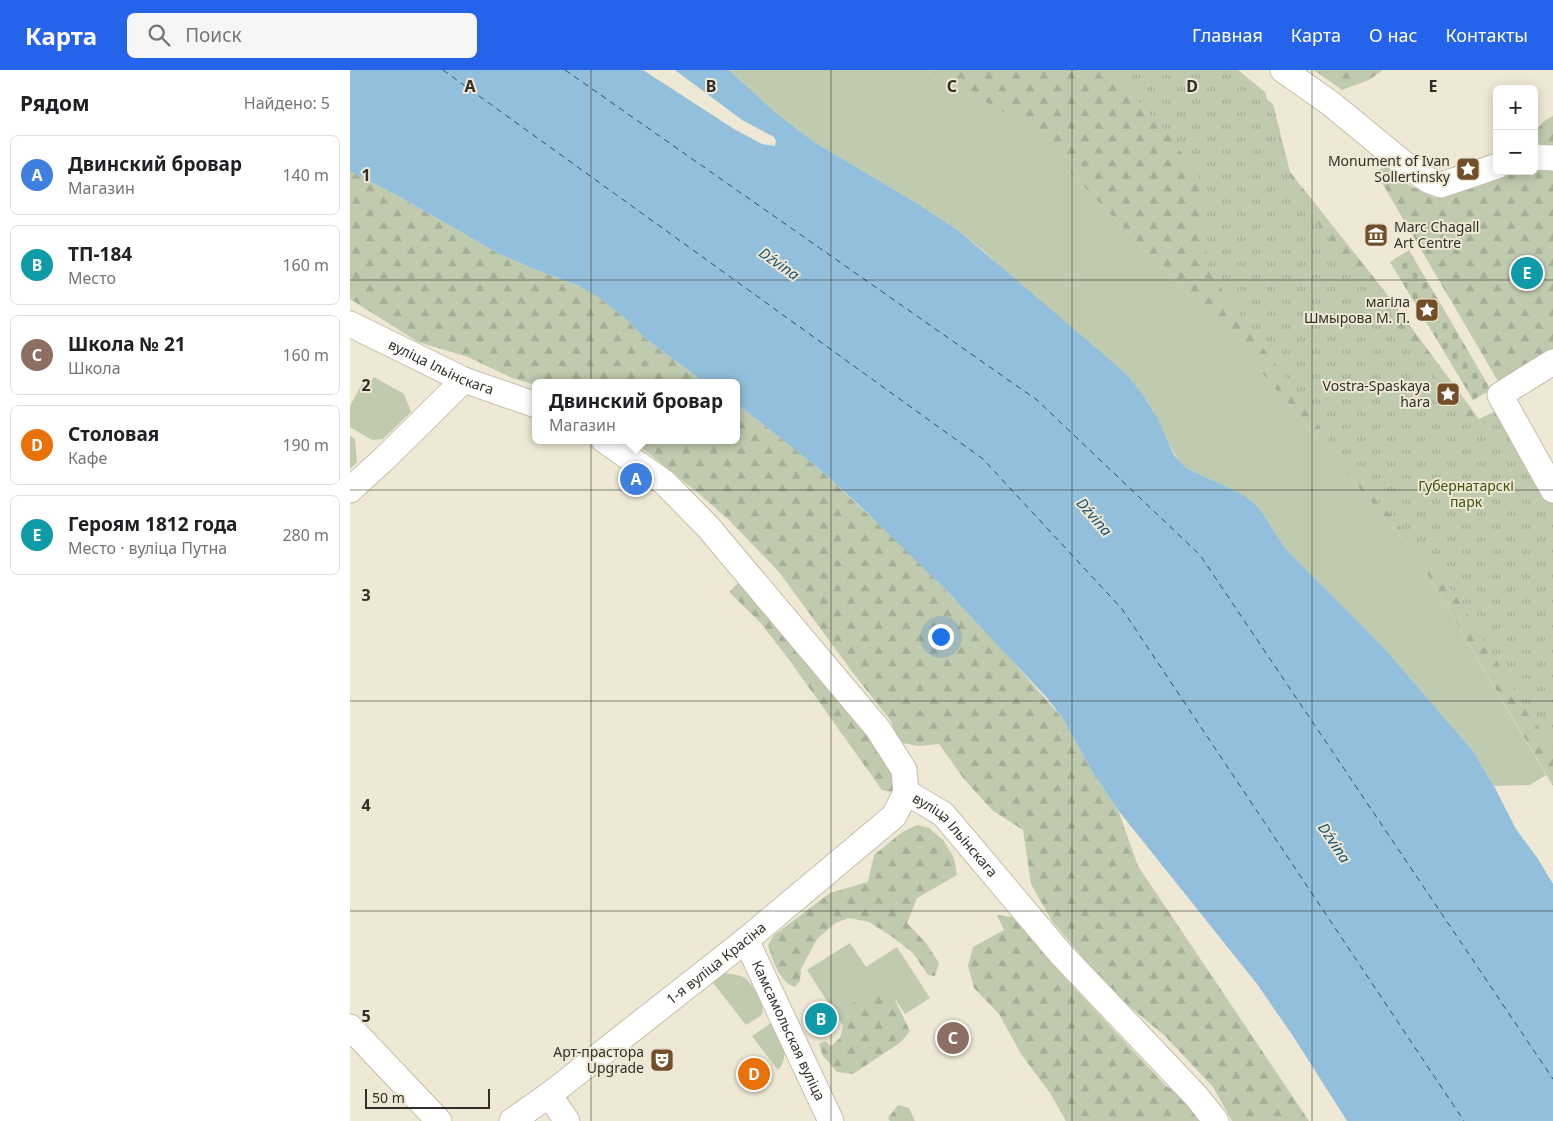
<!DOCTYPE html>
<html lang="ru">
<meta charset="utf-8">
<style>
:root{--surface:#fff;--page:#f6f6f6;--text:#202124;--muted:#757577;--line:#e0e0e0;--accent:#2563eb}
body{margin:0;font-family:"Noto Sans",sans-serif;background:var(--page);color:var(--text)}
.controls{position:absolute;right:15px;top:15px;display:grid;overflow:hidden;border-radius:8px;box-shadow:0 2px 12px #0003}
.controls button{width:45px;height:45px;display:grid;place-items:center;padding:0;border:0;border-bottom:1px solid var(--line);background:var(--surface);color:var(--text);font:25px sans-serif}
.scale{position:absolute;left:15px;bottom:12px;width:125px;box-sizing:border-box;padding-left:5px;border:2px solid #312f27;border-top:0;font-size:14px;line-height:18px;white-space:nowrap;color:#312f27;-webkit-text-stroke:4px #eee8d4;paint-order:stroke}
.you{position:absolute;left:590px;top:566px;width:18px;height:18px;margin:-12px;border:4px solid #fff;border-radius:50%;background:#1a73e8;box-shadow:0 0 0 8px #1a73e833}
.badge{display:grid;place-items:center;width:32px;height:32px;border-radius:50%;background:var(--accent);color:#fff;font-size:16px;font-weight:700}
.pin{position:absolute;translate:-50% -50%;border:2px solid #fff;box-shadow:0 1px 5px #0006}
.popup{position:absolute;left:182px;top:309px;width:208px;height:65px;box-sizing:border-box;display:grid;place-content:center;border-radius:8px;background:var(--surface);filter:drop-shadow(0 1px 4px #0005);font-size:16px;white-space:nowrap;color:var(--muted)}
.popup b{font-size:19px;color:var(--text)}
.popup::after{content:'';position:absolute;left:50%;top:100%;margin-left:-10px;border:10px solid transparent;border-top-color:var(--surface)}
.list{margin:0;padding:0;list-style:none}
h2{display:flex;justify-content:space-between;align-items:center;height:65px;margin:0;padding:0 20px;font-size:21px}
h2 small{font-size:16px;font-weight:400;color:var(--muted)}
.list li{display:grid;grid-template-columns:32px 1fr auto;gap:15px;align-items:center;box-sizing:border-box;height:80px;margin:0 10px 10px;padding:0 10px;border:1px solid var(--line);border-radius:8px}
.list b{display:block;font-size:19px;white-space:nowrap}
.list p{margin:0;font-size:16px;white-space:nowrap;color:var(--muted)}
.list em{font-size:16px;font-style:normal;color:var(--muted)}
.icon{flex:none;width:28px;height:28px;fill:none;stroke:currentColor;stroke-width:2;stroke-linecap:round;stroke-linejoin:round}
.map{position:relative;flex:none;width:1203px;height:1051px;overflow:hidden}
header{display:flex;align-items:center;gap:30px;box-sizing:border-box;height:70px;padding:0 25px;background:var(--accent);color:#fff}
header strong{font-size:24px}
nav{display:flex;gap:28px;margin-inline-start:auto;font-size:18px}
.search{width:350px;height:45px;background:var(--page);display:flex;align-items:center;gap:12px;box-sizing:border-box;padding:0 18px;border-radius:8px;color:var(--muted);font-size:19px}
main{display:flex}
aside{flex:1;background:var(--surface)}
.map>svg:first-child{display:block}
.green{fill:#c0caae}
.forest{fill:url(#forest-firs)}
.cemetery{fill:url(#cemetery-stones)}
.park{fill:url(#park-tufts)}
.water{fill:#92c0dc}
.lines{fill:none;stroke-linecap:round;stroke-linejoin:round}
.ferry{stroke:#1e5572;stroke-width:1;stroke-dasharray:6 5;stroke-linecap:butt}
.minor-casing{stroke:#c4beab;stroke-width:27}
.minor{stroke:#fff;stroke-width:25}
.grid{fill:none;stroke:#312f27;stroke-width:1;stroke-opacity:0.55}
.labels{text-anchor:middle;stroke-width:4;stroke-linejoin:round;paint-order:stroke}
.poi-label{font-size:14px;fill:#312f27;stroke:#eee8d4;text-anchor:end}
.street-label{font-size:14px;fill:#312f27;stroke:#eee8d4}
.park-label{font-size:14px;fill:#415410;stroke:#eee8d4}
.water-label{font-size:15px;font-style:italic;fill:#1e5572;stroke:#eee8d4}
.grid-label{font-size:16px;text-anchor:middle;font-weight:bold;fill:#312f27;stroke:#eee8d4;stroke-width:4;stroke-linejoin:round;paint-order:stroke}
</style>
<header>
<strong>Карта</strong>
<div class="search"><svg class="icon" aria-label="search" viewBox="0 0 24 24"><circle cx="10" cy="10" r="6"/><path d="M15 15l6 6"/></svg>Поиск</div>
<nav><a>Главная</a><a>Карта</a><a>О нас</a><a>Контакты</a></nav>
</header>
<main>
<aside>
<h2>Рядом<small>Найдено: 5</small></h2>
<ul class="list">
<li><span class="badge" style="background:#3f7fe0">A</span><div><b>Двинский бровар</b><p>Магазин</p></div><em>140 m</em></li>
<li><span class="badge" style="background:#0f9aa8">B</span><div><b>ТП-184</b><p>Место</p></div><em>160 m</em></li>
<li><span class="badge" style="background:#8d6e63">C</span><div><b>Школа № 21</b><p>Школа</p></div><em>160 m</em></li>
<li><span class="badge" style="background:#e8710a">D</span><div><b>Столовая</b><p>Кафе</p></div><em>190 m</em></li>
<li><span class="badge" style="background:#0f9aa8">E</span><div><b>Героям 1812 года</b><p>Место · вуліца Путна</p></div><em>280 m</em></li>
</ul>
</aside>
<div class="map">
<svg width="1203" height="1051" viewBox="0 0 1203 1051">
<defs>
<pattern id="forest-firs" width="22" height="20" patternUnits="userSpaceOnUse" patternTransform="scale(1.25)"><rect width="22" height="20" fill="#c0caae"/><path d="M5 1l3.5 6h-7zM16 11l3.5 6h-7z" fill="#a5ae96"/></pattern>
<pattern id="cemetery-stones" width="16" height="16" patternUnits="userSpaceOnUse" patternTransform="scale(1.25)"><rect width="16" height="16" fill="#c0caae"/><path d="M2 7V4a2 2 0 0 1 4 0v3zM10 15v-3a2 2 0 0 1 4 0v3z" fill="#a5ae96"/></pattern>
<pattern id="park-tufts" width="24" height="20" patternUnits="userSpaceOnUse" patternTransform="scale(1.25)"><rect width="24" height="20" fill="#c0caae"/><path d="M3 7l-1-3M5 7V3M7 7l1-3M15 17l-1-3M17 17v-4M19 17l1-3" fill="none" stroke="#a5ae96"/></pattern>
</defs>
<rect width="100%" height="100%" fill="#eee8d4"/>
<!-- green -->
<path class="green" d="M 379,0 L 578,0 L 671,52 L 896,284 L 1066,485 L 1196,705 L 1180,715 L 1144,716 L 1123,681 L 1036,580 L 935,478 L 914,445 L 890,423 L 836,398 C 822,385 817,367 808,350 C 800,334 790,321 779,307 L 662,208 L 636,183 L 609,161 L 565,132 L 464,72 L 425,42 Z
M 24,307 L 54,324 L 61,342 L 33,369 L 22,370 L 0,357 L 0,336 L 15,308 L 21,311 Z
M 0,366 L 5,369 L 7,392 L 0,399 Z
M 500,873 L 516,897 L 547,877 L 580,928 L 555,944 L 546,930 L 497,962 L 457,900 Z
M 373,903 C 381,904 389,904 396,909 C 402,914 416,936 412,944 C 409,948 400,952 396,955 L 360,909 Z
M 421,953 C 429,969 442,984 428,1000 L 402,966 Z"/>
<!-- forest -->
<path class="forest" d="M 578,0 L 875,0 L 923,34 L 940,102 L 1033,219 L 1129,349 L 1147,340 L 1203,443 L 1203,716 L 1066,485 L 896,284 L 671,52 Z
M 964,0 L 1033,0 L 1019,10 L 992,20 Z
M 1203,46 L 1203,290 L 1152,318 L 1025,101 L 1040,96 L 1057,114 L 1085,128 L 1126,103 L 1184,101 C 1184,80 1179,56 1203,46 Z
M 0,101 L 50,127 L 149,184 L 184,199 L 229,216 L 248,226 L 275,248 L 295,268 L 355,313 L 186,313 L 186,315 L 162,308 L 118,287 L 68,272 L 0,229 Z
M 386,333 L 468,398 L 566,489 L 650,577 L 713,649 L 742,701 L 768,740 L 788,796 L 959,1051 L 882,1051 L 863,1017 L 815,966 L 761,921 L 702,851 L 681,814 L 673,760 L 642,740 L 614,709 L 589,674 L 569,676 L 547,672 L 541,651 L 503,603 L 429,502 L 379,450 L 348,423 L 282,370 L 386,370 Z
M 389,512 L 478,609 L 548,703 L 546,723 L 532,720 L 440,591 L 410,552 L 379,522 Z
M 567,755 L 579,758 L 593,770 L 604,788 L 607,805 L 567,828 L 557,853 L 576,873 L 589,893 L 585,906 L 578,905 L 563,883 L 541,866 L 519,852 L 499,848 L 485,853 L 467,869 L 451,899 L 450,911 L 445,917 C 429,912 423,890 418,875 L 424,865 L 480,823 L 518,812 L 524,785 L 551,763 Z
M 647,845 L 670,848 L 715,908 L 816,1016 L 854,1039 L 857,1051 L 716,1051 L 700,1023 L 671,984 L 649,944 L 624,918 L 618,896 L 623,877 L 654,860 Z
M 534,922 L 542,924 L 560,961 L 551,972 L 503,1004 L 487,1002 L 473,986 L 469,974 L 475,971 L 481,976 L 490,968 L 496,942 L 508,928 Z
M 548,1035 L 559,1038 L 565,1051 L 540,1051 L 538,1048 Z"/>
<!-- cemetery -->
<path class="cemetery" d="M 1059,180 L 1141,320 L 1123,330 L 1040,192 Z"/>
<!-- park -->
<path class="park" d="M 759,0 L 888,0 L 915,22 L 947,127 L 1120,352 L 1161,356 L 1203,432 L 1203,681 L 1104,523 L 975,365 L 858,200 L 849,108 L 816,61 Z"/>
<!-- water -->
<path class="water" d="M 0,0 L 293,0 L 384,59 L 412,74 L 425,76 L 426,71 L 424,67 L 392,50 L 325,0 L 379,0 L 425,42 L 464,72 L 565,132 L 609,161 L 752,283 L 779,307 L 793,325 L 808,349 L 824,385 L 836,398 L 890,423 L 905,434 L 914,445 L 935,478 L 1036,580 L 1123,681 L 1144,716 L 1166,759 L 1188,789 L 1203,814 L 1203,1051 L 997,1051 L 943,966 L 907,914 L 768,740 L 742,701 L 713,649 L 698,629 L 596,520 L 510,436 L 468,398 L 386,333 L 386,313 L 355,313 L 295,268 L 275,248 L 247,226 L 229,216 L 184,199 L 149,184 L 50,127 L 0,101 Z"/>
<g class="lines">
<!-- ferry -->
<path class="ferry" d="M 93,0 L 633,389 L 772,539 L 1114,1051
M 215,0 L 687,330 L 850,485 L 1203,1009"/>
<!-- minor casing -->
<g class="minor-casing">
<g id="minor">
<path d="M 933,0 L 980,33 L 1053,93 L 1080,111 L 1091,115 L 1147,96"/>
<path d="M 1184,87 L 1203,88"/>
<path id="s1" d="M 0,254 L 114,310 L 186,335"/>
<path d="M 1203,292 L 1150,325 L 1203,420"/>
<path d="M 254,370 L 315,413 L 358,457 L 528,659 L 554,700 L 556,722"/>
<path d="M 0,420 L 36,387 L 114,310"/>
<path id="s2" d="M 556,722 L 593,744 L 711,884 L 846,1026 L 866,1051"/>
<path id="s3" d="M 396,870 L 481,1051"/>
<path d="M 0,957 L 89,1051"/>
<path d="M 199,1025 L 217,1051"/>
<path id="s4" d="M 162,1051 L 199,1025 L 396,870 L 544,746 L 556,722"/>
</g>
</g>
<!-- minor -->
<use href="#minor" class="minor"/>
</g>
<!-- grid -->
<path class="grid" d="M 241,0 L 241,1051M 481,0 L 481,1051M 722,0 L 722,1051M 962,0 L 962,1051M 0,210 L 1203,210M 0,420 L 1203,420M 0,631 L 1203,631M 0,841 L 1203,841"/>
<!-- icons -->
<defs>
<g id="sight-square" transform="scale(1.25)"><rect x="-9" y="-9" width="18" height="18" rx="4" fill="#734f29" stroke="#eee8d4"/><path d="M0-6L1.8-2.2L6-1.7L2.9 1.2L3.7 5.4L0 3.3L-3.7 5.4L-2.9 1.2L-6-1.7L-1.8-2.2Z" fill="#fff"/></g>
<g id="museum-square" transform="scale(1.25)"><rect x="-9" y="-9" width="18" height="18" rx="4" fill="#734f29" stroke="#eee8d4"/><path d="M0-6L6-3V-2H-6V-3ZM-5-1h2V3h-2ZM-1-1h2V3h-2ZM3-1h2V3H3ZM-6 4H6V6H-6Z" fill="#fff"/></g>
<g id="theatre-square" transform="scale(1.25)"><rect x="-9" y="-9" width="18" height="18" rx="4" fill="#734f29" stroke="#eee8d4"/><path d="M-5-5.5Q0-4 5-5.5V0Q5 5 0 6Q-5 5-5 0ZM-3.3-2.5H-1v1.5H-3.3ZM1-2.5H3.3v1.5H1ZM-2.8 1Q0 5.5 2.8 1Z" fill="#fff"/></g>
</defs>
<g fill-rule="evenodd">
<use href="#sight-square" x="1118" y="99"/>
<use href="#museum-square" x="1026" y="165"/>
<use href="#sight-square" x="1077" y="240"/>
<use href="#sight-square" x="1098" y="324"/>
<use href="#theatre-square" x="312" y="990"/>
</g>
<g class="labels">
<!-- poi labels -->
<g class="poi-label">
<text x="1100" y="96">Monument of Ivan<tspan x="1100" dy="16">Sollertinsky</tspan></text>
<text x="1044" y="162" text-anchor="start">Marc Chagall<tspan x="1044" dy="16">Art Centre</tspan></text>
<text x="1060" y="237">магіла<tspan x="1060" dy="16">Шмырова М. П.</tspan></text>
<text x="1080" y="321">Vostra-Spaskaya<tspan x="1080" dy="16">hara</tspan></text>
<text x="294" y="987">Арт-прастора<tspan x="294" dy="16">Upgrade</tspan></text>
</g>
<!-- street labels -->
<g class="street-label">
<text dy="5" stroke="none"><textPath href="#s1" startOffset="101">вуліца Ільінскага</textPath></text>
<text dy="5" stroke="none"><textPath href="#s2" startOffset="66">вуліца Ільінскага</textPath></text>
<text dy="5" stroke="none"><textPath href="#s4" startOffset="258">1-я вуліца Красіна</textPath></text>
<text dy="5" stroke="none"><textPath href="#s3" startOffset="100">Камсамольская вуліца</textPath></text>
</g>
<!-- park labels -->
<g class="park-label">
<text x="1116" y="421">Губернатарскі<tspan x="1116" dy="16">парк</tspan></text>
</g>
<!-- water labels -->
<g class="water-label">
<text transform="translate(429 194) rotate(35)" y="5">Dźvina</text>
<text transform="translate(744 447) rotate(49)" y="5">Dźvina</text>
<text transform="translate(984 773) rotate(56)" y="5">Dźvina</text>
</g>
</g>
<g class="grid-label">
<text x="120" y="22">A</text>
<text x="361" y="22">B</text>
<text x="602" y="22">C</text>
<text x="842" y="22">D</text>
<text x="1083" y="22">E</text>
<text x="16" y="111">1</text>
<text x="16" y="321">2</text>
<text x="16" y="531">3</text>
<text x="16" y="741">4</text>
<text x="16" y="952">5</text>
</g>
</svg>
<div class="controls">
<button>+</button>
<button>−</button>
</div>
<div class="scale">50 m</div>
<div class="you"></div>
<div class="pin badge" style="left:286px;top:409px;background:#3f7fe0">A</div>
<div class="popup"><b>Двинский бровар</b>Магазин</div>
<div class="pin badge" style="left:471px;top:949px;background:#0f9aa8">B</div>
<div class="pin badge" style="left:603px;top:968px;background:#8d6e63">C</div>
<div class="pin badge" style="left:404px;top:1004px;background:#e8710a">D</div>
<div class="pin badge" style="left:1177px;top:203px;background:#0f9aa8">E</div>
</div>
</main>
